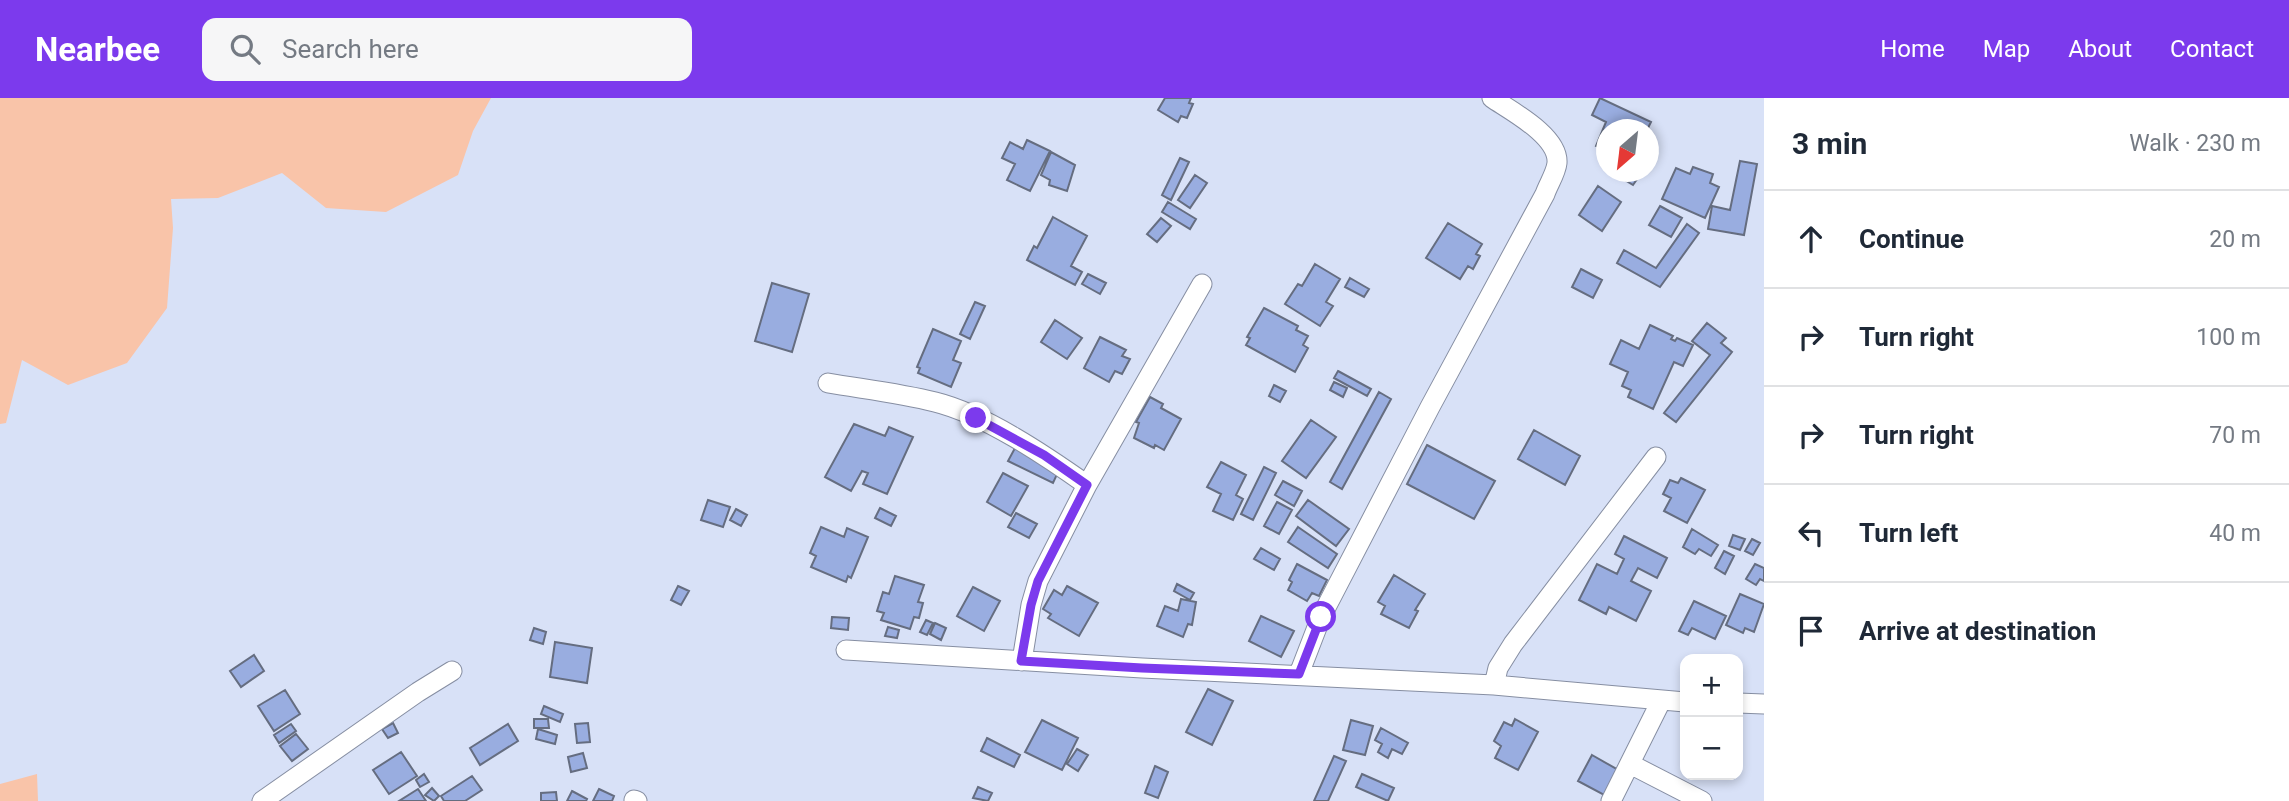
<!DOCTYPE html>
<meta charset="utf-8">
<style>
:root{--surface:#fff;--page:#f6f6f7;--text:#1f2937;--muted:#747a83;--line:#e0e1e3;--accent:#7c3aed}
body{margin:0;font-family:Roboto,sans-serif;background:var(--page);color:var(--text)}
.controls{position:absolute;right:21px;bottom:21px;display:grid;overflow:hidden;border-radius:14px;box-shadow:0 4px 10px #0003}
.controls button{width:63px;height:63px;display:grid;place-items:center;padding:0;border:0;border-bottom:2px solid var(--line);background:var(--surface);color:var(--text);font:35px sans-serif}
.compass{position:absolute;left:1596px;top:21px;width:63px;height:63px;border-radius:50%;background:var(--surface);box-shadow:0 4px 10px #0003;rotate:208deg}
.stop{position:absolute;width:21px;height:21px;margin:-16px;border:5px solid #7c3aed;border-radius:50%;background:#fff}
.stop.end{background:#7c3aed;border-color:#fff;box-shadow:0 2px 7px #0008}
.list{margin:0;padding:0;list-style:none}
h2{display:flex;justify-content:space-between;align-items:center;height:91px;margin:0;padding:0 28px;font-size:30px}
h2 small{font-size:23px;font-weight:400;color:var(--muted)}
.list li{display:grid;grid-template-columns:46px 1fr auto;gap:21px;align-items:center;box-sizing:border-box;height:98px;padding:0 28px;border-top:2px solid var(--line)}
.list b{display:block;font-size:26px;white-space:nowrap}
.list em{font-size:23px;font-style:normal;color:var(--muted)}
.icon{flex:none;width:38px;height:38px;fill:none;stroke:currentColor;stroke-width:2;stroke-linecap:round;stroke-linejoin:round}
.map{position:relative;flex:none;width:1764px;height:703px;overflow:hidden}
header{display:flex;align-items:center;gap:42px;box-sizing:border-box;height:98px;padding:0 35px;background:var(--accent);color:#fff}
header strong{font-size:33px}
nav{display:flex;gap:38px;margin-inline-start:auto;font-size:24px}
.search{width:490px;height:63px;background:var(--page);display:flex;align-items:center;gap:18px;box-sizing:border-box;padding:0 24px;border-radius:14px;color:var(--muted);font-size:26px}
main{display:flex}
aside{flex:1;background:var(--surface)}
.map>svg:first-child{display:block}
.green{fill:#f9c4a9}
.building{fill:#99ade0;stroke:#656d80;stroke-width:2}
.lines{fill:none;stroke-linecap:round;stroke-linejoin:round}
.street-casing{stroke:#868ea2;stroke-width:21}
.street{stroke:#fff;stroke-width:19}
.route{stroke:#7c3aed;stroke-width:9}
</style>
<header>
<strong>Nearbee</strong>
<div class="search"><svg class="icon" aria-label="search" viewBox="0 0 24 24"><circle cx="10" cy="10" r="6"/><path d="M15 15l6 6"/></svg>Search here</div>
<nav><a>Home</a><a>Map</a><a>About</a><a>Contact</a></nav>
</header>
<main>
<div class="map">
<svg width="1764" height="703" viewBox="0 0 1764 703">
<rect width="100%" height="100%" fill="#d8e1f7"/>
<!-- green -->
<path class="green" d="M 0,0 L 491,0 L 473,33 L 458,77 L 386,114 L 326,110 L 282,75 L 218,100 L 171,101 L 173,130 L 167,210 L 127,265 L 68,287 L 22,262 L 6,325 L 0,326 Z
M 37,676 L 38,703 L 0,703 L 0,686 Z"/>
<!-- building -->
<path class="building" d="M 1165,0 L 1191,0 L 1189,5 L 1193,6 L 1187,20 L 1181,18 L 1178,24 L 1158,12 Z
M 1600,0 L 1651,24 L 1647,32 L 1621,32 L 1616,29 L 1615,32 L 1606,32 L 1606,52 L 1596,48 L 1606,24 L 1592,17 Z
M 1027,42 L 1050,53 L 1030,93 L 1007,82 L 1015,66 L 1002,60 L 1010,44 L 1023,51 Z
M 1051,54 L 1075,67 L 1067,93 L 1049,87 L 1050,82 L 1041,77 Z
M 1180,60 L 1189,64 L 1171,102 L 1162,97 Z
M 1740,63 L 1757,66 L 1744,137 L 1708,131 L 1712,108 L 1730,112 Z
M 1693,69 L 1713,76 L 1710,85 L 1719,89 L 1705,120 L 1662,101 L 1676,70 L 1690,76 Z
M 1617,74 L 1642,74 L 1633,87 L 1615,76 Z
M 1195,77 L 1207,85 L 1190,110 L 1178,102 Z
M 1598,88 L 1621,104 L 1602,133 L 1579,117 Z
M 1168,104 L 1196,121 L 1190,131 L 1162,114 Z
M 1660,108 L 1682,120 L 1671,139 L 1649,127 Z
M 1053,119 L 1087,138 L 1071,168 L 1082,174 L 1075,187 L 1027,162 L 1034,148 L 1037,150 Z
M 1161,120 L 1171,128 L 1157,144 L 1147,136 Z
M 1448,125 L 1482,146 L 1476,156 L 1480,158 L 1473,171 L 1468,168 L 1460,181 L 1426,160 Z
M 1687,126 L 1699,135 L 1660,189 L 1617,165 L 1624,152 L 1656,170 Z
M 1315,166 L 1340,181 L 1326,204 L 1333,208 L 1320,228 L 1285,206 L 1298,186 L 1302,188 Z
M 1581,171 L 1602,182 L 1593,200 L 1572,189 Z
M 1088,176 L 1106,185 L 1100,196 L 1082,186 Z
M 1350,180 L 1369,191 L 1364,199 L 1345,189 Z
M 772,185 L 809,196 L 792,254 L 755,243 Z
M 975,204 L 985,208 L 970,241 L 960,236 Z
M 1264,210 L 1298,228 L 1296,232 L 1308,238 L 1303,247 L 1308,250 L 1295,274 L 1246,247 L 1250,240 L 1247,239 Z
M 1055,222 L 1082,240 L 1067,261 L 1041,244 Z
M 1707,225 L 1726,240 L 1721,245 L 1732,254 L 1676,324 L 1664,315 L 1710,257 L 1692,243 Z
M 1650,227 L 1673,238 L 1671,241 L 1675,243 L 1677,240 L 1693,247 L 1683,268 L 1674,264 L 1653,311 L 1628,299 L 1631,292 L 1622,288 L 1628,274 L 1610,266 L 1621,242 L 1639,251 Z
M 933,231 L 961,243 L 953,262 L 961,265 L 951,289 L 918,275 L 920,270 L 917,269 Z
M 1100,239 L 1126,252 L 1122,258 L 1130,261 L 1122,276 L 1115,273 L 1109,284 L 1084,270 Z
M 1338,273 L 1371,291 L 1367,298 L 1334,280 Z
M 1334,284 L 1347,290 L 1343,299 L 1330,292 Z
M 1274,287 L 1286,293 L 1280,304 L 1269,298 Z
M 1379,294 L 1391,301 L 1342,391 L 1330,384 Z
M 1150,299 L 1163,306 L 1161,310 L 1181,321 L 1164,352 L 1155,347 L 1154,350 L 1134,340 L 1139,325 L 1136,324 Z
M 1311,322 L 1336,339 L 1306,380 L 1282,363 Z
M 854,326 L 885,338 L 889,329 L 913,339 L 887,396 L 863,386 L 868,375 L 862,373 L 851,393 L 825,379 Z
M 1534,332 L 1580,358 L 1565,387 L 1518,361 Z
M 1427,347 L 1495,383 L 1474,421 L 1407,386 Z
M 1015,350 L 1059,372 L 1053,385 L 1008,363 Z
M 1221,364 L 1246,377 L 1236,397 L 1243,401 L 1233,422 L 1213,413 L 1221,396 L 1207,389 Z
M 1264,369 L 1276,375 L 1253,422 L 1241,416 Z
M 1003,375 L 1028,388 L 1011,418 L 987,404 Z
M 1681,380 L 1705,392 L 1687,425 L 1664,413 L 1671,400 L 1663,396 L 1670,382 L 1678,385 Z
M 1283,383 L 1302,393 L 1294,408 L 1275,397 Z
M 708,402 L 730,409 L 723,429 L 701,422 Z
M 1308,402 L 1349,431 L 1336,448 L 1296,418 Z
M 1277,404 L 1292,412 L 1279,436 L 1264,428 Z
M 880,410 L 896,418 L 891,428 L 875,420 Z
M 736,411 L 747,417 L 741,428 L 730,422 Z
M 1016,415 L 1037,426 L 1029,440 L 1008,429 Z
M 821,429 L 844,439 L 847,430 L 868,439 L 851,480 L 848,478 L 846,484 L 811,469 L 816,458 L 810,455 Z
M 1298,429 L 1337,456 L 1328,470 L 1288,444 Z
M 1692,431 L 1718,447 L 1711,458 L 1699,451 L 1695,456 L 1683,449 Z
M 1733,437 L 1745,441 L 1740,452 L 1729,448 Z
M 1624,438 L 1667,460 L 1657,480 L 1638,470 L 1631,483 L 1651,493 L 1636,523 L 1609,509 L 1606,516 L 1579,502 L 1597,466 L 1617,476 L 1624,461 L 1615,456 Z
M 1752,441 L 1760,445 L 1753,457 L 1745,453 Z
M 1261,450 L 1280,461 L 1274,472 L 1254,461 Z
M 1724,453 L 1734,458 L 1725,476 L 1715,470 Z
M 1297,466 L 1327,482 L 1319,498 L 1312,495 L 1307,503 L 1288,492 L 1292,484 L 1289,482 Z
M 1755,466 L 1764,470 L 1764,483 L 1760,481 L 1756,487 L 1746,481 Z
M 1394,477 L 1425,496 L 1415,512 L 1418,513 L 1409,530 L 1381,516 L 1385,508 L 1378,504 Z
M 895,478 L 924,487 L 918,504 L 923,505 L 919,520 L 914,519 L 910,531 L 881,522 L 884,515 L 877,513 L 883,494 L 889,496 Z
M 1177,486 L 1194,495 L 1190,502 L 1174,493 Z
M 678,488 L 689,493 L 681,507 L 671,502 Z
M 1067,488 L 1098,505 L 1079,538 L 1048,520 L 1051,516 L 1043,511 L 1054,492 L 1062,497 Z
M 973,489 L 1000,503 L 984,533 L 957,518 Z
M 1740,496 L 1764,506 L 1754,534 L 1745,530 L 1743,535 L 1726,527 Z
M 1181,501 L 1196,504 L 1192,527 L 1188,526 L 1183,539 L 1157,528 L 1165,508 L 1178,513 Z
M 1694,503 L 1726,518 L 1715,541 L 1692,530 L 1688,537 L 1679,533 Z
M 1261,518 L 1294,533 L 1281,559 L 1249,543 Z
M 832,519 L 849,520 L 848,532 L 831,530 Z
M 926,522 L 933,525 L 927,537 L 920,534 Z
M 935,525 L 946,530 L 941,542 L 930,536 Z
M 888,529 L 899,532 L 897,540 L 885,538 Z
M 534,530 L 546,534 L 543,546 L 530,542 Z
M 555,544 L 592,550 L 587,585 L 550,579 Z
M 254,557 L 264,573 L 241,589 L 230,573 Z
M 1208,591 L 1233,603 L 1212,647 L 1186,634 Z
M 285,592 L 300,616 L 274,633 L 258,608 Z
M 544,608 L 563,616 L 560,624 L 541,616 Z
M 534,621 L 548,621 L 549,630 L 534,630 Z
M 1515,621 L 1538,634 L 1518,672 L 1495,660 L 1501,648 L 1494,643 L 1504,624 L 1512,628 Z
M 1042,622 L 1078,640 L 1062,672 L 1025,654 Z
M 1351,622 L 1373,628 L 1365,657 L 1343,652 Z
M 393,625 L 398,635 L 388,640 L 382,631 Z
M 588,625 L 590,644 L 577,645 L 575,626 Z
M 291,626 L 296,633 L 279,645 L 274,637 Z
M 508,626 L 518,643 L 480,667 L 470,650 Z
M 1381,630 L 1408,645 L 1402,656 L 1392,651 L 1388,660 L 1378,654 L 1382,646 L 1375,642 Z
M 538,631 L 557,637 L 555,646 L 536,641 Z
M 296,636 L 308,651 L 292,663 L 280,648 Z
M 987,640 L 1020,657 L 1014,669 L 981,653 Z
M 1077,651 L 1088,657 L 1078,673 L 1067,666 Z
M 401,654 L 417,678 L 389,696 L 373,672 Z
M 583,655 L 587,670 L 571,674 L 568,659 Z
M 1592,657 L 1620,673 L 1606,698 L 1578,683 Z
M 1334,658 L 1346,663 L 1328,703 L 1314,703 Z
M 1155,668 L 1168,674 L 1158,700 L 1145,695 Z
M 424,676 L 429,684 L 420,689 L 416,682 Z
M 1362,676 L 1394,690 L 1388,703 L 1356,689 Z
M 472,678 L 482,692 L 465,703 L 444,703 L 441,698 Z
M 978,689 L 992,695 L 988,703 L 973,700 Z
M 432,690 L 439,698 L 434,703 L 425,697 Z
M 418,691 L 426,703 L 399,703 Z
M 599,691 L 614,698 L 612,703 L 593,703 Z
M 572,693 L 587,701 L 586,703 L 567,703 Z
M 556,694 L 557,703 L 541,703 L 541,695 Z"/>
<g class="lines">
<!-- street casing -->
<g class="street-casing">
<path id="street" d="M 828,285 C 863,291 900,295 935,304 C 984,316 1046,358 1087,387
M 846,552 L 1142,570 L 1494,587 L 1685,604
M 1022,563 L 1031,507 L 1038,483 L 1087,387 L 1202,186
M 1299,576 L 1321,519 L 1430,309 L 1545,96 C 1548,87 1556,75 1557,65 C 1559,38 1511,13 1492,0
M 1494,587 L 1498,570 L 1513,546 L 1656,359
M 1738,605 L 1764,606
M 1630,666 L 1702,703
M 634,702 L 637,703
M 262,703 L 418,594 L 452,573
M 1611,703 L 1661,603"/>
</g>
<!-- street -->
<use href="#street" class="street"/>
</g>
<g class="lines">
<!-- route -->
<path class="route" d="M 976,320 L 1044,357 L 1087,387 L 1038,483 L 1031,507 L 1021,563 L 1142,570 L 1299,576 L 1321,519"/>
</g>
</svg>
<div class="controls">
<button>+</button>
<button>−</button>
</div>
<svg class="compass" viewBox="-18 -18 36 36"><path d="M0-13l5 13h-10z" fill="#e53935"/><path d="M0 13l5-13h-10z" fill="#747a83"/></svg>
<div class="stop" style="left:1321px;top:519px"></div>
<div class="stop end" style="left:976px;top:320px"></div>
</div>
<aside>
<h2>3 min<small>Walk · 230 m</small></h2>
<ul class="list">
<li><svg class="icon" aria-label="ahead" viewBox="0 0 24 24"><path d="M12 20V5M6 11l6-6 6 6"/></svg><div><b>Continue</b></div><em>20 m</em></li>
<li><svg class="icon" aria-label="right" viewBox="0 0 24 24"><path d="M7 20v-9h11M14 6l5 5-5 5"/></svg><div><b>Turn right</b></div><em>100 m</em></li>
<li><svg class="icon" aria-label="right" viewBox="0 0 24 24"><path d="M7 20v-9h11M14 6l5 5-5 5"/></svg><div><b>Turn right</b></div><em>70 m</em></li>
<li><svg class="icon" aria-label="left" viewBox="0 0 24 24"><path d="M17 20v-9H6M10 6l-5 5 5 5"/></svg><div><b>Turn left</b></div><em>40 m</em></li>
<li><svg class="icon" aria-label="arrive" viewBox="0 0 24 24"><path d="M6 21V4h12l-3 4 3 4H6"/></svg><div><b>Arrive at destination</b></div></li>
</ul>
</aside>
</main>
